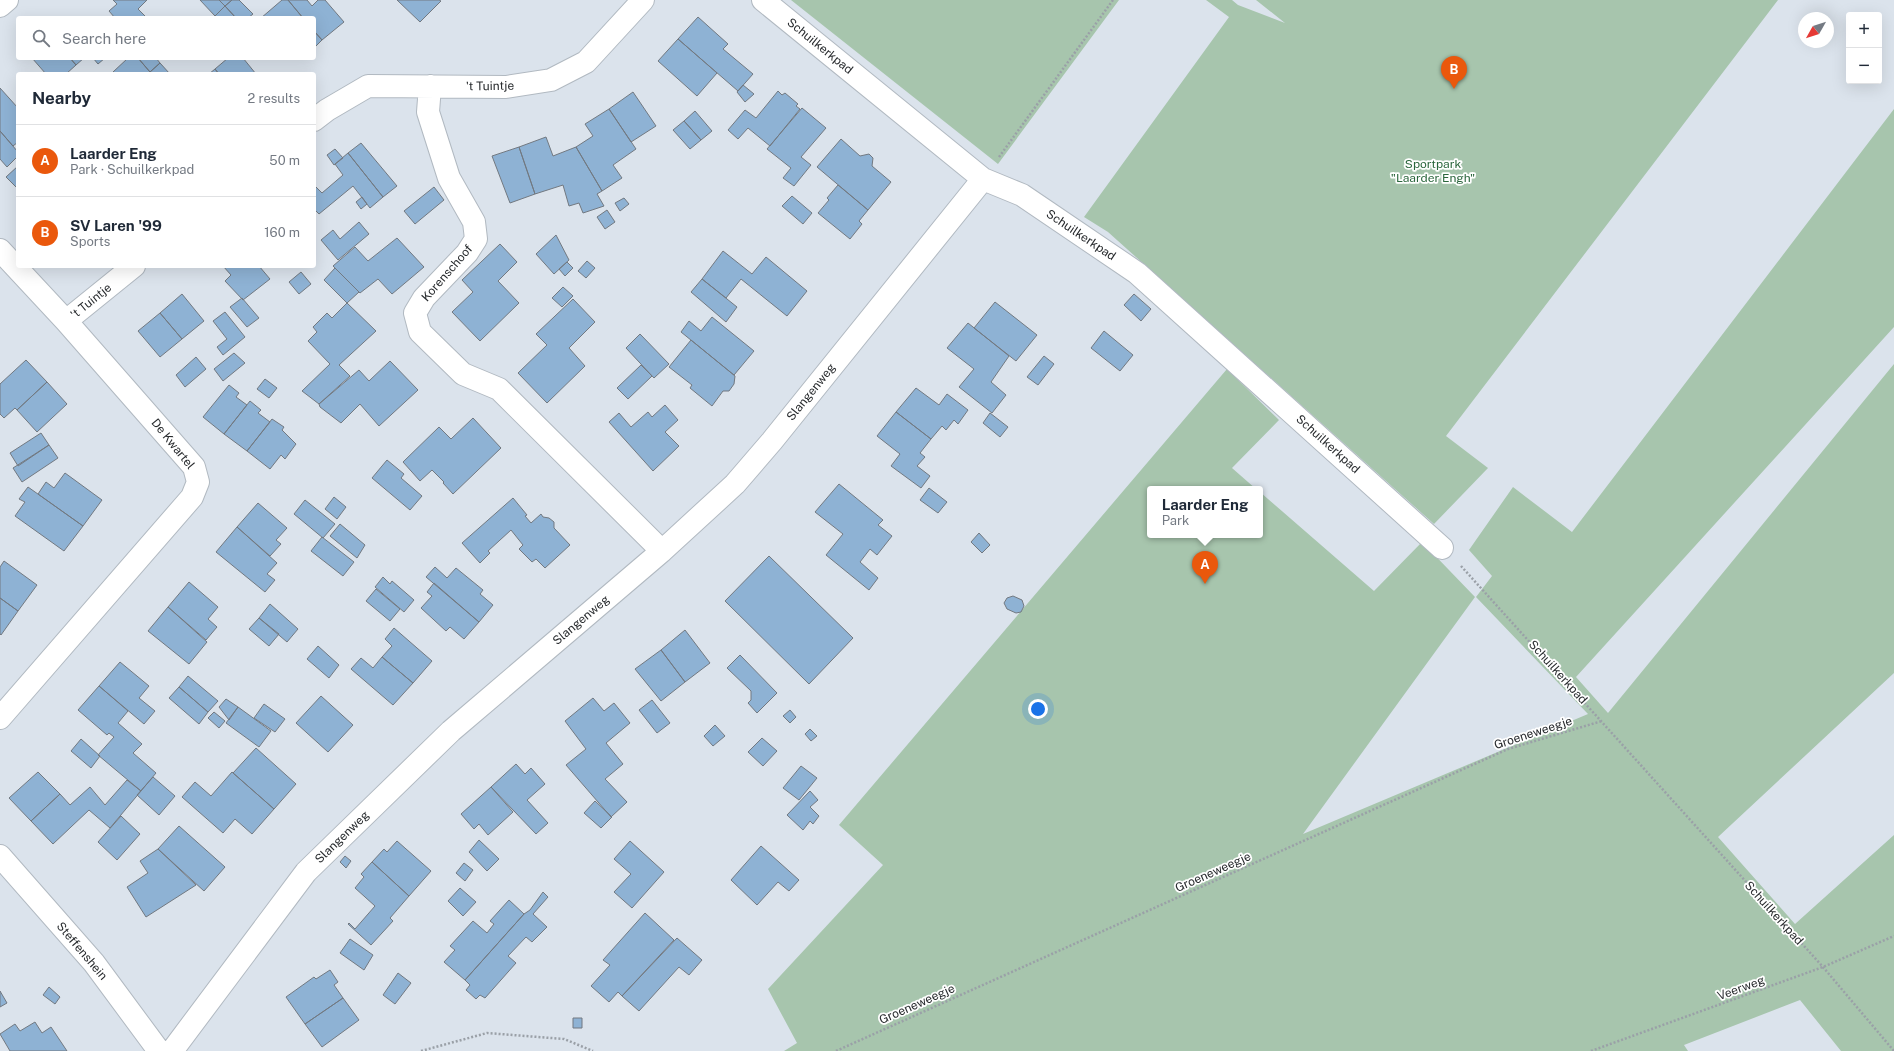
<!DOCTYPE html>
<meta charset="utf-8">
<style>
:root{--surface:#fff;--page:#f6f6f7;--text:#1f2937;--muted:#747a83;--line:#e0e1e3;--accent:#ea580c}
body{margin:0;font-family:"Public Sans",sans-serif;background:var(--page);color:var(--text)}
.controls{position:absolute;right:12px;top:12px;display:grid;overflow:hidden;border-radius:4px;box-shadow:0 4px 16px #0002}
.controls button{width:36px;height:36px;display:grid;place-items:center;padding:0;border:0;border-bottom:1px solid var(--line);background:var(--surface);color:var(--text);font:20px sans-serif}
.compass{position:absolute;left:1798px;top:12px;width:36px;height:36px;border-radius:50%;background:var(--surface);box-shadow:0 4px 16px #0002;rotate:231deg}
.you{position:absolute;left:1038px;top:709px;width:14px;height:14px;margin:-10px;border:3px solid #fff;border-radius:50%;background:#1a73e8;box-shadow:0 0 0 6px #1a73e833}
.badge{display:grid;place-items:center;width:26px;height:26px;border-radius:50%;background:var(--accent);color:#fff;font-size:13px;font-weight:700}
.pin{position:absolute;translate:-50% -33px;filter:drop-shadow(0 1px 2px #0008)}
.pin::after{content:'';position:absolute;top:21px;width:14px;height:12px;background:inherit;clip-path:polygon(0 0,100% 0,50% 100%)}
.popup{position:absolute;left:1147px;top:486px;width:116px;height:52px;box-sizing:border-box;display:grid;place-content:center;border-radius:4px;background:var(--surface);filter:drop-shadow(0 1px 3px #0005);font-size:13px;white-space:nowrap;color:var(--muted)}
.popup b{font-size:15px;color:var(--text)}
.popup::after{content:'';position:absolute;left:50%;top:100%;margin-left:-8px;border:8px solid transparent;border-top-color:var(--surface)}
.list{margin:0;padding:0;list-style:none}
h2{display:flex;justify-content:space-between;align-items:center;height:52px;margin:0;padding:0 16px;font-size:17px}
h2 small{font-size:13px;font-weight:400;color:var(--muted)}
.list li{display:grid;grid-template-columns:26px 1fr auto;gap:12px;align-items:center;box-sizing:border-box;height:72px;padding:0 16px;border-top:1px solid var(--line)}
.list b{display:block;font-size:15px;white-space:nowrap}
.list p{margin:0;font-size:13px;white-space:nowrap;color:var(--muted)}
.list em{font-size:13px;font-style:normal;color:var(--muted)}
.icon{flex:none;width:22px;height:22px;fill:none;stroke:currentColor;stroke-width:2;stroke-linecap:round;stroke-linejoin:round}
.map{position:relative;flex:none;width:1894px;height:1051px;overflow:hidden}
.search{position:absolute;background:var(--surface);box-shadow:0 4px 16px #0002;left:16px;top:16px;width:300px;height:44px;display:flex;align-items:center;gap:10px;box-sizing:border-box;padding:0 14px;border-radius:4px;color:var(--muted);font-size:15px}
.panel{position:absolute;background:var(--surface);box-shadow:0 4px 16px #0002;left:16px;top:72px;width:300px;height:196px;border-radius:4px}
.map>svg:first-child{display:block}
.green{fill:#a7c5ad}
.building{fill:#8eb2d4;stroke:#727981}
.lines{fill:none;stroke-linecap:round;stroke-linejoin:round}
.street-casing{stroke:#b1b9c1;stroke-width:24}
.path{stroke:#9aa0a7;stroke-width:2.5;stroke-dasharray:2 2;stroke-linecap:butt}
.street{stroke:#fff;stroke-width:22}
.labels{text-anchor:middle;stroke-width:3.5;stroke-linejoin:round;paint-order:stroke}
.street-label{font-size:12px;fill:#282b2e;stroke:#fff}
.park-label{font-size:12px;fill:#2a663c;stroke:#fff}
</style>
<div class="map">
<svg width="1894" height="1051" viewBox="0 0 1894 1051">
<rect width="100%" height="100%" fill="#dbe3ec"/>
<!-- green -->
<path class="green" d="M 791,0 L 1119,0 L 998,164 Z
M 1206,0 L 1232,0 L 1238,5 L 1285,23 L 1256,0 L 1778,0 L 1446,436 L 1488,468 L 1434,524 L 1108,232 L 1084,217 L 1229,17 Z
M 1894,109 L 1894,327 L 1576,677 L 1608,713 L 1894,364 L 1894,673 L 1718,837 L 1795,924 L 1894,835 L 1894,1051 L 1841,1051 L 1800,1000 L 1684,1045 L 1688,1051 L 784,1051 L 797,1043 L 768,989 L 883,865 L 839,825 L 1227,369 L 1279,420 L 1232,468 L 1256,489 L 1150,489 L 1150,535 L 1260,535 L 1260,492 L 1374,591 L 1422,542 L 1475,597 L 1303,834 L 1588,714 L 1476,597 L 1492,576 L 1469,550 L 1513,487 L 1572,532 Z"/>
<!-- building -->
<path class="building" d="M 113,0 L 147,0 L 138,9 L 146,17 L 115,18 L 109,11 L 117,4 Z
M 200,0 L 219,0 L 225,6 L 215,16 Z
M 219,0 L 232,0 L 225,6 Z
M 232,0 L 239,0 L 253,14 L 248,18 L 236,18 L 225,6 Z
M 282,0 L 288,0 L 303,18 L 261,18 Z
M 288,0 L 307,0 L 312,6 L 318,0 L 325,0 L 344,22 L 322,40 L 314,31 L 314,18 L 303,18 Z
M 397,0 L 439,0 L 441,1 L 420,22 Z
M 225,6 L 236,18 L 217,18 L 215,16 Z
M 698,17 L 728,44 L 723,49 L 753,74 L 738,91 L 678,39 Z
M 314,31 L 322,40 L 314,48 Z
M 678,39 L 717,73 L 697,96 L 658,61 Z
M 32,58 L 70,58 L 76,65 L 66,74 L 46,74 Z
M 70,58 L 84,58 L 76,65 Z
M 93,58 L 105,58 L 98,64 Z
M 128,58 L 138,58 L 150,72 L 147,74 L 116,74 L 113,72 Z
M 138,58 L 156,58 L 160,63 L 150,72 Z
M 228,58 L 243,58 L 256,74 L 219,74 L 215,69 Z
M 160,63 L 170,74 L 152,74 L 150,72 Z
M 215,69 L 219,74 L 209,74 Z
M 743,85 L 754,94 L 745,102 L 737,92 Z
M 0,88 L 18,108 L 18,142 L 13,146 L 0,131 Z
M 778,91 L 782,95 L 785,93 L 798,104 L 796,106 L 800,109 L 770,146 L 748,128 L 738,139 L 728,130 L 745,110 L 756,118 Z
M 633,92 L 656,126 L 631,142 L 609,109 Z
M 802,108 L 826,128 L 801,157 L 811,165 L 794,186 L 783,178 L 791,168 L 767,149 Z
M 609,109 L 636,149 L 613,165 L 622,178 L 602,191 L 576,147 L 593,136 L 585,124 Z
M 695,111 L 712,131 L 701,140 L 684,121 Z
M 684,121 L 701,140 L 690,149 L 673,130 Z
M 0,131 L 18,152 L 18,156 L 7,167 L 0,159 Z
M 546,137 L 553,156 L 576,147 L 602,191 L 597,194 L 604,206 L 583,213 L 579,203 L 569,206 L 563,185 L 535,194 L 519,147 Z
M 841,139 L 860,156 L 869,154 L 873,158 L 872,166 L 891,182 L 868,210 L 817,167 Z
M 361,143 L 397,186 L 383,197 L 348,153 Z
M 519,147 L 535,194 L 510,203 L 492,156 Z
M 335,149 L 343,158 L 334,165 L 327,155 Z
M 348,153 L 383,197 L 370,208 L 353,186 L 319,214 L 314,209 L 314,185 L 322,193 L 343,175 L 335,164 Z
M 18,166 L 18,186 L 16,187 L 6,177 Z
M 838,185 L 868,210 L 859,221 L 862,224 L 850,239 L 818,213 L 829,200 L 827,198 Z
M 434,187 L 444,200 L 415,224 L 404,211 Z
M 792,196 L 812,213 L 803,224 L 782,206 Z
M 362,197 L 367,204 L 361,209 L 356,202 Z
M 624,198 L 629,204 L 620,211 L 615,203 Z
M 607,210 L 615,222 L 605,229 L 597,217 Z
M 359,222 L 369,234 L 338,260 L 321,240 L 333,230 L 340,239 Z
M 556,235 L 569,260 L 554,274 L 536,254 Z
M 397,238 L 424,267 L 392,294 L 378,279 L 360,293 L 333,266 L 355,247 L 368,261 Z
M 500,244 L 517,262 L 498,281 L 519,303 L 480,341 L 452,312 L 473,292 L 462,280 Z
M 723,251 L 752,274 L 766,257 L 807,291 L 787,316 L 741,279 L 726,298 L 702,279 Z
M 587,261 L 595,268 L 586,278 L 578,271 Z
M 567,262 L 573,268 L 565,276 L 559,269 Z
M 223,266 L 259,266 L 270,279 L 243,300 L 225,281 L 231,275 Z
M 335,268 L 359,292 L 347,303 L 324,280 Z
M 301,272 L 311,284 L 299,294 L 289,282 Z
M 702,279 L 737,307 L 726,322 L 691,292 Z
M 563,287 L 573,296 L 562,307 L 552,298 Z
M 182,294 L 204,321 L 182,339 L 160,313 Z
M 1134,294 L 1151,309 L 1141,321 L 1124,305 Z
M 242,298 L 259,318 L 247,327 L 230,307 Z
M 573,299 L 595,322 L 569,348 L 585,366 L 547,403 L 518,373 L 547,345 L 536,334 Z
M 995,302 L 1037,335 L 1016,361 L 974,328 Z
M 347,303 L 376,331 L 339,365 L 350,376 L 319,404 L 302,391 L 330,364 L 308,341 L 317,332 L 313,327 L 327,313 L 332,318 Z
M 225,312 L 245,337 L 223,355 L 217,347 L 227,339 L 213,321 Z
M 160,313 L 182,339 L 160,357 L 138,331 Z
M 712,317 L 754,351 L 734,375 L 681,332 L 689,321 L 701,331 Z
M 968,323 L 1009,356 L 991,382 L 1006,395 L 992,413 L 959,387 L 974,369 L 947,348 Z
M 1104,331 L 1133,355 L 1120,371 L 1091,348 Z
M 640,334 L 669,364 L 654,378 L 626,348 Z
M 691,340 L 735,376 L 734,384 L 729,391 L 723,391 L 712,406 L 690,388 L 692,385 L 669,367 Z
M 234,353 L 245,363 L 223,381 L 214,369 Z
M 1044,356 L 1054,364 L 1038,385 L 1027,377 Z
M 196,357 L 206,369 L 185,387 L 176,375 Z
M 26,360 L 47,382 L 17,410 L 15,408 L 4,418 L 0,414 L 0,384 Z
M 390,361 L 418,390 L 379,426 L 360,404 L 341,423 L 320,407 L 319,404 L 359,370 L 369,381 Z
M 641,365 L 652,376 L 628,399 L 617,388 Z
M 265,379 L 277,388 L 269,398 L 257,389 Z
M 47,382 L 67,404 L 37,432 L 17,410 Z
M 229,385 L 239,393 L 236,397 L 247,405 L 224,434 L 203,417 Z
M 916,388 L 939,405 L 947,394 L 968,410 L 958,424 L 954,420 L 946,430 L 942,426 L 931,439 L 896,412 Z
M 250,401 L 261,410 L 258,413 L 270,422 L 247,451 L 224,434 Z
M 665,405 L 678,420 L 665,432 L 679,446 L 653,471 L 609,422 L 619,413 L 631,427 L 648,412 L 652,417 Z
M 896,412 L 931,439 L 920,453 L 925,457 L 917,466 L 930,476 L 921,488 L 891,466 L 900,454 L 877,436 Z
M 990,413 L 1008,427 L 1000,437 L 983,423 Z
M 473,418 L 501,448 L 453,494 L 443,483 L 444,482 L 432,470 L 420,481 L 403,462 L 439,427 L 451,439 Z
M 272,419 L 284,427 L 282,430 L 296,444 L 285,459 L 281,455 L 270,469 L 247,451 Z
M 41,433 L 49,445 L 18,466 L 10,453 Z
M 49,445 L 58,458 L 22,482 L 13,468 Z
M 387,460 L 404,474 L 401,478 L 422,496 L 410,510 L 372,478 Z
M 65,473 L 102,500 L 83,526 L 38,494 L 46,482 L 54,488 Z
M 839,484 L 883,520 L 878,525 L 892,536 L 877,555 L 870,549 L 860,562 L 878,578 L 869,590 L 826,555 L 843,534 L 815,512 Z
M 28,487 L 83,526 L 64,551 L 15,516 L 25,502 L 19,499 Z
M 929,488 L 947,502 L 938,513 L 920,500 Z
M 334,497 L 346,507 L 337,519 L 325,509 Z
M 513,498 L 527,515 L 525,516 L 531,523 L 541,514 L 543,517 L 549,518 L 554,522 L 554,528 L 570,545 L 545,568 L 536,559 L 532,562 L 519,549 L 523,545 L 511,530 L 488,551 L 490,553 L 480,563 L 462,543 Z
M 305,500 L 335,524 L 323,538 L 294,514 Z
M 258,503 L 287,528 L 276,540 L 281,544 L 270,556 L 237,527 Z
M 340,524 L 365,545 L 357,558 L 330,536 Z
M 237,527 L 277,563 L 267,574 L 275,580 L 265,592 L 216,552 Z
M 979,533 L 990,545 L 982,553 L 971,542 Z
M 322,537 L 354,562 L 343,576 L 311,551 Z
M 769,556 L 853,638 L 809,684 L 725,601 Z
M 4,561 L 37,585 L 18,611 L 0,598 L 0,567 Z
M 435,567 L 447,578 L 456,568 L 483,590 L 480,594 L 493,605 L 479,622 L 426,577 Z
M 383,577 L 390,584 L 392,581 L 414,600 L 404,612 L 375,587 Z
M 189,582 L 218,607 L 208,619 L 217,627 L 206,640 L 168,607 Z
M 434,583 L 479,622 L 464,639 L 450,627 L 446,631 L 421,608 L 432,596 L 427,592 Z
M 376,589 L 400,609 L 390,621 L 366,601 Z
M 1013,596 L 1022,600 L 1024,606 L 1021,612 L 1016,613 L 1007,609 L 1004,603 L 1007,598 Z
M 0,598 L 18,611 L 1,635 L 0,634 Z
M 270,604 L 298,629 L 287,642 L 259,618 Z
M 168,607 L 207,642 L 189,664 L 148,631 Z
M 259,618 L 279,634 L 269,646 L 249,629 Z
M 394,628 L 432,661 L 413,683 L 382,657 L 392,646 L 385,639 Z
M 685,630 L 710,663 L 685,682 L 661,650 Z
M 318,646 L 339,665 L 329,678 L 307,659 Z
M 661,650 L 685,682 L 661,701 L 635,669 Z
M 740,655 L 777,693 L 757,713 L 748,703 L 751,700 L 751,691 L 727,668 Z
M 382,657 L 413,683 L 393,705 L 351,669 L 361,658 L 373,668 Z
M 120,662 L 149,686 L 139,698 L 155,711 L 144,724 L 99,686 Z
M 188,676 L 218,701 L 208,712 L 179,687 Z
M 99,686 L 128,711 L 118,723 L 142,744 L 133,753 L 156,773 L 141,791 L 98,755 L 114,737 L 109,733 L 107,735 L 78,710 Z
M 179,687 L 208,712 L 199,724 L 169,698 Z
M 321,696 L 353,725 L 328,752 L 296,723 Z
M 593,698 L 604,711 L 614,703 L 630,723 L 606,743 L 623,764 L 605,779 L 627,802 L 611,817 L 566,765 L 586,749 L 565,721 Z
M 226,699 L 238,707 L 229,720 L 219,707 Z
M 652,700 L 670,723 L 657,733 L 639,710 Z
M 264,704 L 285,719 L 275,732 L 254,718 Z
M 238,707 L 271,731 L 259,747 L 226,723 Z
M 790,710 L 796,717 L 790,723 L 783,716 Z
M 214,712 L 225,721 L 219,728 L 208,718 Z
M 715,725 L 725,736 L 713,746 L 704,736 Z
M 810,729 L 817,736 L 811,741 L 805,734 Z
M 762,738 L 777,751 L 763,766 L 748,752 Z
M 81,739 L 100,756 L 91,768 L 71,751 Z
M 256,748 L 296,784 L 274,809 L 233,773 Z
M 516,764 L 525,774 L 531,768 L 545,784 L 527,800 L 548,823 L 536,834 L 491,787 Z
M 801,766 L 817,778 L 799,800 L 783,788 Z
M 38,772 L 60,794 L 31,821 L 9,798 Z
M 232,772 L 274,809 L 252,834 L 235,819 L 223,833 L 182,797 L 195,782 L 211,796 Z
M 153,777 L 175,796 L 159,815 L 137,795 Z
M 127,780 L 141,791 L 110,828 L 89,810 L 53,844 L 31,821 L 60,794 L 70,805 L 90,787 L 105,805 Z
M 491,787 L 513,812 L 488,835 L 479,824 L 474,829 L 461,814 Z
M 810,791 L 818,800 L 810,807 L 819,816 L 813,824 L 810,821 L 803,830 L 787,815 Z
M 595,801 L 612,817 L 601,828 L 584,813 Z
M 121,816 L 140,834 L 117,860 L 98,842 Z
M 179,826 L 225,867 L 204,891 L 158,849 Z
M 479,840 L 499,859 L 487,871 L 469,852 Z
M 397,841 L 431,871 L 409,896 L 372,862 L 384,849 L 387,852 Z
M 630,841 L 664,872 L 632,908 L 614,892 L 631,874 L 614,859 Z
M 761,846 L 799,880 L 789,891 L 778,882 L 757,905 L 731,880 Z
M 158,849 L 196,885 L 146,917 L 127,887 L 148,873 L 140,861 Z
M 345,856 L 351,861 L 346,868 L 340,862 Z
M 372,862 L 409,896 L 390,918 L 393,921 L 371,945 L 348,924 L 349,923 L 355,929 L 375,906 L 355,888 L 364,877 L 361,874 Z
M 464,863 L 473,870 L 465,881 L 456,873 Z
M 460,888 L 476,902 L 463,916 L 448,901 Z
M 543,892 L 548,897 L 533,914 L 547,927 L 532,942 L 526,937 L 508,956 L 516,963 L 485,998 L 480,995 L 476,999 L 466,990 L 470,985 L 465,980 L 524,914 L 530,910 Z
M 509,900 L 524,914 L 465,980 L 444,962 L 455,950 L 450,946 L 473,921 L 487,933 L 494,924 L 490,921 Z
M 645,913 L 674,940 L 622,996 L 618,992 L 609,1002 L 591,986 L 610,965 L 603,960 Z
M 677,938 L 702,960 L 689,975 L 679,967 L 639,1011 L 622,996 Z
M 350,939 L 373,955 L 364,970 L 340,953 Z
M 330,970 L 338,982 L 334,985 L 343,998 L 305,1024 L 286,997 L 314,977 L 316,979 Z
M 398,973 L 411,983 L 395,1004 L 383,995 Z
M 49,987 L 60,997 L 55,1004 L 43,995 Z
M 0,991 L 7,1003 L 0,1007 Z
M 343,998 L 359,1020 L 322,1047 L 305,1024 Z
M 573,1018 L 582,1018 L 582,1028 L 573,1028 Z
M 35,1022 L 42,1033 L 51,1027 L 67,1051 L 10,1051 L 0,1034 L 15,1024 L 20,1031 Z"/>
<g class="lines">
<!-- street casing -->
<g class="street-casing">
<path id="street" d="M 763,0 L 983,179 L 1022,195 L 1137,273 L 1442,548
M 0,6 L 7,0
M 430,86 L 428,112 L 449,178 L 474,222 L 476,239 L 467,253 L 424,298 L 415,313 L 420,332 L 463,374 L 499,389 L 662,551
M 314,120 L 327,110 L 368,86 L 506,87 L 551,80 L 586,62 L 643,0
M 0,250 L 66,321 L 194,467 L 198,482 L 192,497 L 0,718
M 66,321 L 134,266
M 0,856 L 94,963 L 159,1051
M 172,1051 L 306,872 L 451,731 L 662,551 L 735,484 L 772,441 L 983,179"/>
</g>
<!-- path -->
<path class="path" d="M 999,157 L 1113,0
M 1461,566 L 1823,967 L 1894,1051
M 421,1051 L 487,1033 L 564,1039 L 593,1051
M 836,1051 L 1508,749 L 1602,721
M 1591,1051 L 1823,967 L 1894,936"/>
<!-- street -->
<use href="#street" class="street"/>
</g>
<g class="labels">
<!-- street labels -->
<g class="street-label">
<text transform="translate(820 46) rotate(39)" y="4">Schuilkerkpad</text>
<text transform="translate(490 86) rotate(-1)" y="4">'t Tuintje</text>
<text transform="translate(1081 235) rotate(34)" y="4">Schuilkerkpad</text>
<text transform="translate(447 273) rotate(-49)" y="4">Korenschoof</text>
<text transform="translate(91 301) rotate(-39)" y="4">'t Tuintje</text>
<text transform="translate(811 392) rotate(-51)" y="4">Slangenweg</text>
<text transform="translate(173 444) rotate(51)" y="4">De Kwartel</text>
<text transform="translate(1328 444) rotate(42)" y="4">Schuilkerkpad</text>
<text transform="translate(581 620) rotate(-40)" y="4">Slangenweg</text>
<text transform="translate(1558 672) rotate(48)" y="4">Schuilkerkpad</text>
<text transform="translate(1533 733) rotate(-18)" y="4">Groeneweegje</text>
<text transform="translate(342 837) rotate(-44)" y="4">Slangenweg</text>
<text transform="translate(1213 872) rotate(-24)" y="4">Groeneweegje</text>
<text transform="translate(1774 913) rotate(48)" y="4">Schuilkerkpad</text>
<text transform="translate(82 951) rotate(50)" y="4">Steffenshein</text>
<text transform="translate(1741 988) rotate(-20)" y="4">Veerweg</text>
<text transform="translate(917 1004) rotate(-24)" y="4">Groeneweegje</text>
</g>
<!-- park labels -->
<g class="park-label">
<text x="1433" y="168">Sportpark<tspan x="1433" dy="14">"Laarder Engh"</tspan></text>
</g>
</g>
</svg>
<div class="controls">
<button>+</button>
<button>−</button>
</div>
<svg class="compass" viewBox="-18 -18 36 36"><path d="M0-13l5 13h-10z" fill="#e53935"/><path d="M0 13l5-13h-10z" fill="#747a83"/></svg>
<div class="you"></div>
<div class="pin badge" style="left:1205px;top:584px">A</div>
<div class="popup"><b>Laarder Eng</b>Park</div>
<div class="pin badge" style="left:1454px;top:89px">B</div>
<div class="search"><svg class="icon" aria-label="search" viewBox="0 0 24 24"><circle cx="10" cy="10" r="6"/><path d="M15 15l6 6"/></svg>Search here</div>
<section class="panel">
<h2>Nearby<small>2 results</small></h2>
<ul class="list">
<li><span class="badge">A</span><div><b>Laarder Eng</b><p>Park · Schuilkerkpad</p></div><em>50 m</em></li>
<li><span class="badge">B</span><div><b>SV Laren '99</b><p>Sports</p></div><em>160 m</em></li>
</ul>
</section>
</div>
